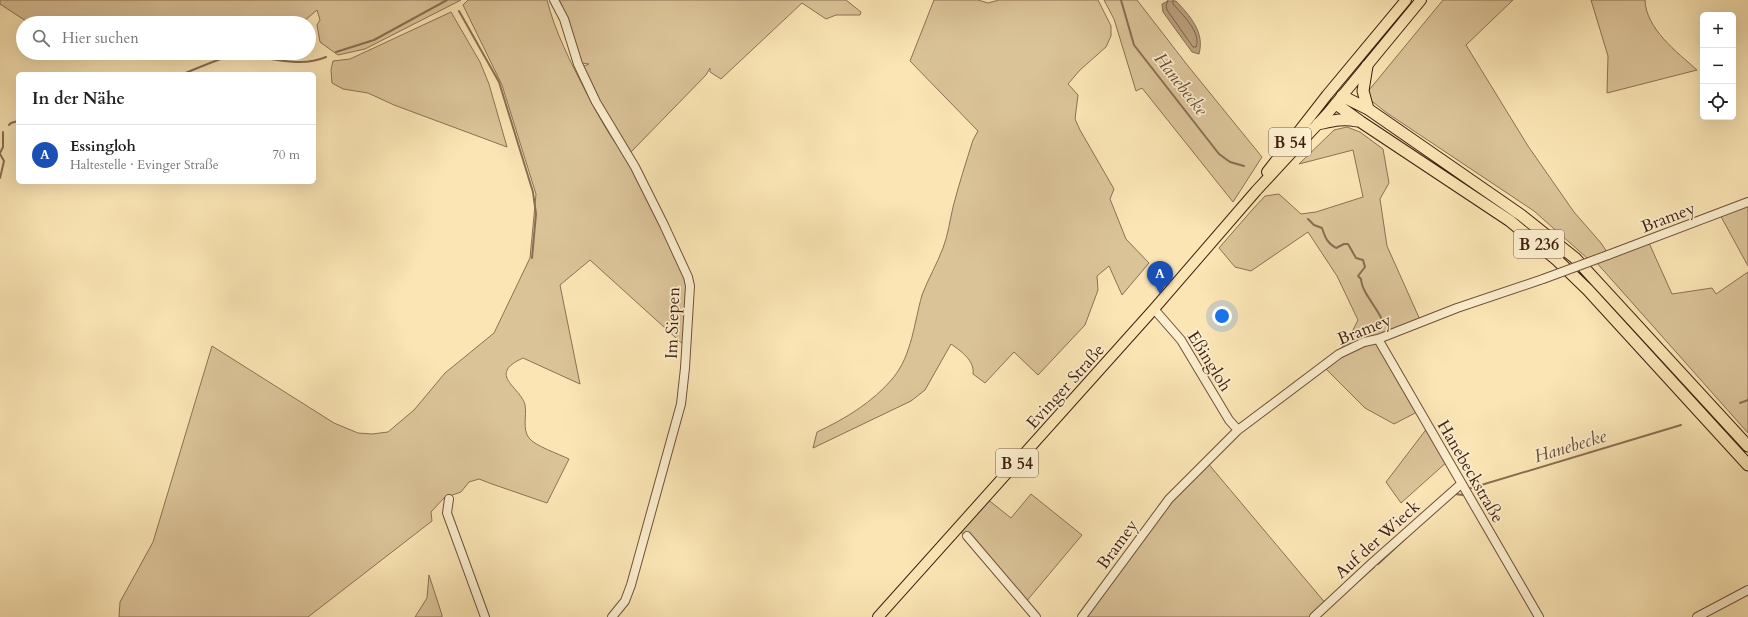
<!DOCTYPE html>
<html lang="de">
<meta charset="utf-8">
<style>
:root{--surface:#fff;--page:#f2f2f2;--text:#222;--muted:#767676;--line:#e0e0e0;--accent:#d93025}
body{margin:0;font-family:Cardo,serif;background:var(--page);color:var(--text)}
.controls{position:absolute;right:12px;top:12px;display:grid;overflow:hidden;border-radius:6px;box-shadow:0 4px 16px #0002}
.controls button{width:36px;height:36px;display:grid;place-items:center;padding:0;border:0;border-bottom:1px solid var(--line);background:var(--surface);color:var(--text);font:20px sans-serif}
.you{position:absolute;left:1222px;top:316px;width:14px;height:14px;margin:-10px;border:3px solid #fff;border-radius:50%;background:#1a73e8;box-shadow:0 0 0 6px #1a73e833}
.badge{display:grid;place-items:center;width:26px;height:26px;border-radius:50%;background:var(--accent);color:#fff;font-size:13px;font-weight:700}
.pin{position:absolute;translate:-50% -33px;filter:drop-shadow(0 1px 2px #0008)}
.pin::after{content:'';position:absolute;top:21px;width:14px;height:12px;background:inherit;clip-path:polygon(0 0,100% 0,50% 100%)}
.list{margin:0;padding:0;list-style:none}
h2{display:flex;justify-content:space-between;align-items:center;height:52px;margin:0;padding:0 16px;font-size:17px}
h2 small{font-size:13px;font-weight:400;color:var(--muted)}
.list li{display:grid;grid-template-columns:26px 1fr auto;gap:12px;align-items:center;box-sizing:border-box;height:60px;padding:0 16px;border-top:1px solid var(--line)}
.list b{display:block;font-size:15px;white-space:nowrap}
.list p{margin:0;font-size:13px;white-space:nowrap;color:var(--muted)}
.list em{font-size:13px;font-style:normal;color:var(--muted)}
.icon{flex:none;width:22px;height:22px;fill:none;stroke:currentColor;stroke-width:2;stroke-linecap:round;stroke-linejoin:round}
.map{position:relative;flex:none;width:1748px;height:617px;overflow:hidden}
.search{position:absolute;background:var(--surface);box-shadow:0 4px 16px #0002;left:16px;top:16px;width:300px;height:44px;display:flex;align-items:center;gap:10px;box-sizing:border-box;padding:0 14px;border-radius:22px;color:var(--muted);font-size:15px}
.panel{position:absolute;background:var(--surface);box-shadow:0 4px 16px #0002;left:16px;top:72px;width:300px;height:112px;border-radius:6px}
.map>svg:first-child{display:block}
.green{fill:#dbc398;stroke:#8d7054}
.water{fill:#bba17d;stroke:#896d52}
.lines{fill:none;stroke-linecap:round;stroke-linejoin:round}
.shore{stroke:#7d6047;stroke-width:1}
.stream{stroke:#896d52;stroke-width:2}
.minor-casing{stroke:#6e503a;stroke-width:10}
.major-casing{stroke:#3f1e11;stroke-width:12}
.highway-casing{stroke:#3f1e11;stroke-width:13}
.minor{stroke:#fceece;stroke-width:8}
.major{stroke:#fbe5b4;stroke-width:10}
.highway{stroke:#fbe5b4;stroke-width:11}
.minor-bridge-casing{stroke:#6e503a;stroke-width:10;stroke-linecap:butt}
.minor-bridge{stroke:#fceece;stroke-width:8}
.labels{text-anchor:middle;stroke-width:3.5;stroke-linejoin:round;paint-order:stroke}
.shield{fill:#fceece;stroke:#785c4a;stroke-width:1}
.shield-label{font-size:16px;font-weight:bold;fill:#3f1e11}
.street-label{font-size:17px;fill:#3f1e11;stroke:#fceece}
.water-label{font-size:18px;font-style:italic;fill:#6a4c37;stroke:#fceece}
</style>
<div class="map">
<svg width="1748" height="617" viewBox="0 0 1748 617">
<rect width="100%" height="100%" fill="#fbe5b4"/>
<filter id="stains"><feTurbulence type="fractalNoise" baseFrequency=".005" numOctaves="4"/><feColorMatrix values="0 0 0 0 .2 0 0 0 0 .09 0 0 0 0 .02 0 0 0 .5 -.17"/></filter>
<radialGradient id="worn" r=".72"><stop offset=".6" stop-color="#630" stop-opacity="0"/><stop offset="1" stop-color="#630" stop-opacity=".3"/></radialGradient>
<!-- green -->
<path class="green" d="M 0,0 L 461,0 L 365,49 L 338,55 L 320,42 L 317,25 L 320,20 L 317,10 L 303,22 L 297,23 L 29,23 L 0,4 Z
M 468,0 L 547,0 C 555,32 571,63 586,92 C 598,115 610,138 626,157 L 686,276 L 689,289 L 686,347 L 590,260 L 560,285 L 580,384 L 523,358 C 486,375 521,387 525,405 C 527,416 522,429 529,438 C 535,446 559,454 569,459 L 547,503 L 492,484 L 479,479 L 469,482 L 461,492 L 444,498 L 431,512 L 432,521 L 308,617 L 119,617 L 120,602 L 153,542 L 212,346 L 334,423 L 358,433 L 372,434 L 388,432 L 414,410 L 445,373 L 494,333 L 530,258 L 536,194 L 502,85 L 463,5 Z
M 559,0 L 846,0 L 861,12 L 860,15 L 836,15 L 826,19 L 802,3 L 721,79 L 710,72 L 710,68 L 706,75 L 631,152 L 596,98 L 583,69 L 584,66 L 589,64 L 582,63 L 567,17 Z
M 934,0 L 978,0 L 988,3 L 999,0 L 1098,0 L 1111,26 L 1111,36 L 1106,47 L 1080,70 L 1068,84 L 1078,95 L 1075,119 L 1080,130 L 1114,189 L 1110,199 L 1126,239 L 1149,263 L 1122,295 L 1109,266 L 1097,276 L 1098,290 L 1085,325 L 1038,375 L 1014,352 L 985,383 L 973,374 C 975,361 961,351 951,344 L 925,390 L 911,401 L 813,448 L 817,432 C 845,419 873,402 893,378 C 912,355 914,323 922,295 C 928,279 937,264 943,248 C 948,235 950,220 953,207 C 959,184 966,162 973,140 L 978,131 L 910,61 Z
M 1104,0 L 1137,0 L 1188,66 L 1262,157 L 1233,202 L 1142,88 L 1136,91 L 1114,19 Z
M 1443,0 L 1513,0 L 1466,45 L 1528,146 L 1574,212 L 1601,243 L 1607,252 L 1587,258 L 1534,211 L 1387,113 L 1369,99 L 1369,90 Z
M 1591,0 L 1645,0 C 1646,29 1677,52 1697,70 L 1607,93 L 1608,56 Z
M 451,12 L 480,62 L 489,84 L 507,147 L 394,105 L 368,93 L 343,89 L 332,83 L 331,70 L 333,61 L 350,59 Z
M 1347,127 L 1360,132 L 1383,149 L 1389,183 L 1380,199 L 1387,246 L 1421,322 L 1378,339 L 1419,411 L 1394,424 L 1365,408 L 1324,367 L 1347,342 L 1358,320 L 1337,276 L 1308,232 L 1251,271 L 1235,267 L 1219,248 L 1252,210 L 1265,196 L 1279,194 L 1301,214 L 1316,212 L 1363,197 L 1353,150 L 1299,164 L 1334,130 Z
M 1748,202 L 1748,266 L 1719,213 Z
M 1649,243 L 1672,294 L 1712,288 L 1716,294 L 1748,272 L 1748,433 L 1596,262 Z
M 1428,427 L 1448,461 L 1401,503 L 1386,482 Z
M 1206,461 L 1327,605 L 1314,617 L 1082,617 L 1169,499 Z
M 1031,494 L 1082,535 L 1025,603 L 959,530 L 986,498 L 1011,518 Z
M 429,575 L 442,615 L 442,617 L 415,617 L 427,598 Z"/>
<!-- water -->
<path class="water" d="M 1168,1 L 1176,1 C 1190,16 1205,32 1199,54 L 1192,52 L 1163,12 L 1162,4 Z"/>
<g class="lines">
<!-- shore -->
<path class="shore" d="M 1168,0 L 1166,6 L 1167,10 L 1193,47 L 1196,47 C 1202,33 1182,14 1173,4 L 1173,0"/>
<!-- stream -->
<path class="stream" d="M 1121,0 L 1134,45 L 1219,154 L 1230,162 L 1244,166
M 459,11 L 499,82 L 533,192 L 536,214 L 532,258
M 336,52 L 374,40 L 447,0
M 183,74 C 193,70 230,54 238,54 C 266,56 298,69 326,57
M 9,125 L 11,123 L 18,121
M 0,153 L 3,147 L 3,132
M 0,154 L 4,161 L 0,178
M 1308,219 L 1314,225 L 1322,228 C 1325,237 1327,243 1336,248 L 1344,244 L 1348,244 L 1356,258 L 1363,260 L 1365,267 L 1358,276 L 1361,279 C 1362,293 1377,307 1382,320
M 1740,403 L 1748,400
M 1468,489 L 1681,425
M 1455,494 L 1463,495
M 1378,564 L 1408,536
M 1358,581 L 1374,567"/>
<!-- minor casing -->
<g class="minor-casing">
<path id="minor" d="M 554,0 L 564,19 L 578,64 L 596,102 L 635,167 L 664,225 L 688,277 L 690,286 L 685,368 L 681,404 L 631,585 L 625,601 L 612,617
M 1608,255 L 1748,202
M 1154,309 L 1181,340 L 1229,420 L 1238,430
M 1378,339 L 1539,617
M 449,499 L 447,513 L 485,617
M 967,536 L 1036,617
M 1082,617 L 1169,499 L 1238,430 L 1339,354 L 1364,342 L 1378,339 L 1457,308 L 1543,279
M 1314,617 L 1372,563 L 1461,484
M 1697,617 L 1748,590"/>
</g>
<!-- major casing -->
<g class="major-casing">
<path id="major" d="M 1267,172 L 1327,95 L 1406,0
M 878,617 L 1154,309 L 1256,191 L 1328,113 L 1421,0"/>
</g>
<!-- highway casing -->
<g class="highway-casing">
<path id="highway" d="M 1367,66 L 1363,91 L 1368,109
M 1342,96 L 1368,109 L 1521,215 L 1575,258 L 1748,446
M 1336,104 L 1361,122 L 1510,221 L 1557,260 L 1588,290 L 1748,465
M 1318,124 C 1332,121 1342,118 1357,121"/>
</g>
<!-- minor -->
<use href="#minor" class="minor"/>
<!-- major -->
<use href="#major" class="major"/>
<!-- highway -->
<use href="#highway" class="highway"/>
<!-- minor-bridge casing -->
<g class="minor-bridge-casing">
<path id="minor-bridge" d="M 1543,279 L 1608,255"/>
</g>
<!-- minor-bridge -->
<use href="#minor-bridge" class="minor-bridge"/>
</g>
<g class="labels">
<!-- shield labels -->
<g class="shield">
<rect x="1269" y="128" width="42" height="28" rx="3"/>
<rect x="1514" y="230" width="50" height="28" rx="3"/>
<rect x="996" y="449" width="42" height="28" rx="3"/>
</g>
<g class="shield-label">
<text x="1290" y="148">B 54</text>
<text x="1539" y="250">B 236</text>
<text x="1017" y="469">B 54</text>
</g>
<!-- street labels -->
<g class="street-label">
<text transform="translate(1668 217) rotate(-21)" y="6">Bramey</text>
<text transform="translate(672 323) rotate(-88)" y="6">Im Siepen</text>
<text transform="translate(1364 329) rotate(-22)" y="6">Bramey</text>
<text transform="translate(1210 361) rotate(58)" y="6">Eßingloh</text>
<text transform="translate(1065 386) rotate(-48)" y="6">Evinger Straße</text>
<text transform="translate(1471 471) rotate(60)" y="6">Hanebeckstraße</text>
<text transform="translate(1377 539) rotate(-42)" y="6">Auf der Wieck</text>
<text transform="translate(1117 544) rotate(-54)" y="6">Bramey</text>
</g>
<!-- water labels -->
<g class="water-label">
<text transform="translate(1181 84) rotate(52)" y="6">Hanebecke</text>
<text transform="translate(1570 446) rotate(-17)" y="6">Hanebecke</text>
</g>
</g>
<rect width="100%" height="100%" filter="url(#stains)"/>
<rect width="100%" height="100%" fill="url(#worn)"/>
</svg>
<div class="controls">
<button>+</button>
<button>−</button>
<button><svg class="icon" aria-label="locate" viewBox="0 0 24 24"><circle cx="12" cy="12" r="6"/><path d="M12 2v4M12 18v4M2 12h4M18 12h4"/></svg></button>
</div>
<div class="you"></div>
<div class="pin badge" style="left:1160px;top:294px;background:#1a4fb4">A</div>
<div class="search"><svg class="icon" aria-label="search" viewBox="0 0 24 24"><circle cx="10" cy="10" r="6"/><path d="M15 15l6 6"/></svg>Hier suchen</div>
<section class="panel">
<h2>In der Nähe<small></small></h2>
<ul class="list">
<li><span class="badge" style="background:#1a4fb4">A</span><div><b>Essingloh</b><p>Haltestelle · Evinger Straße</p></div><em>70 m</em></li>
</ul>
</section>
</div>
